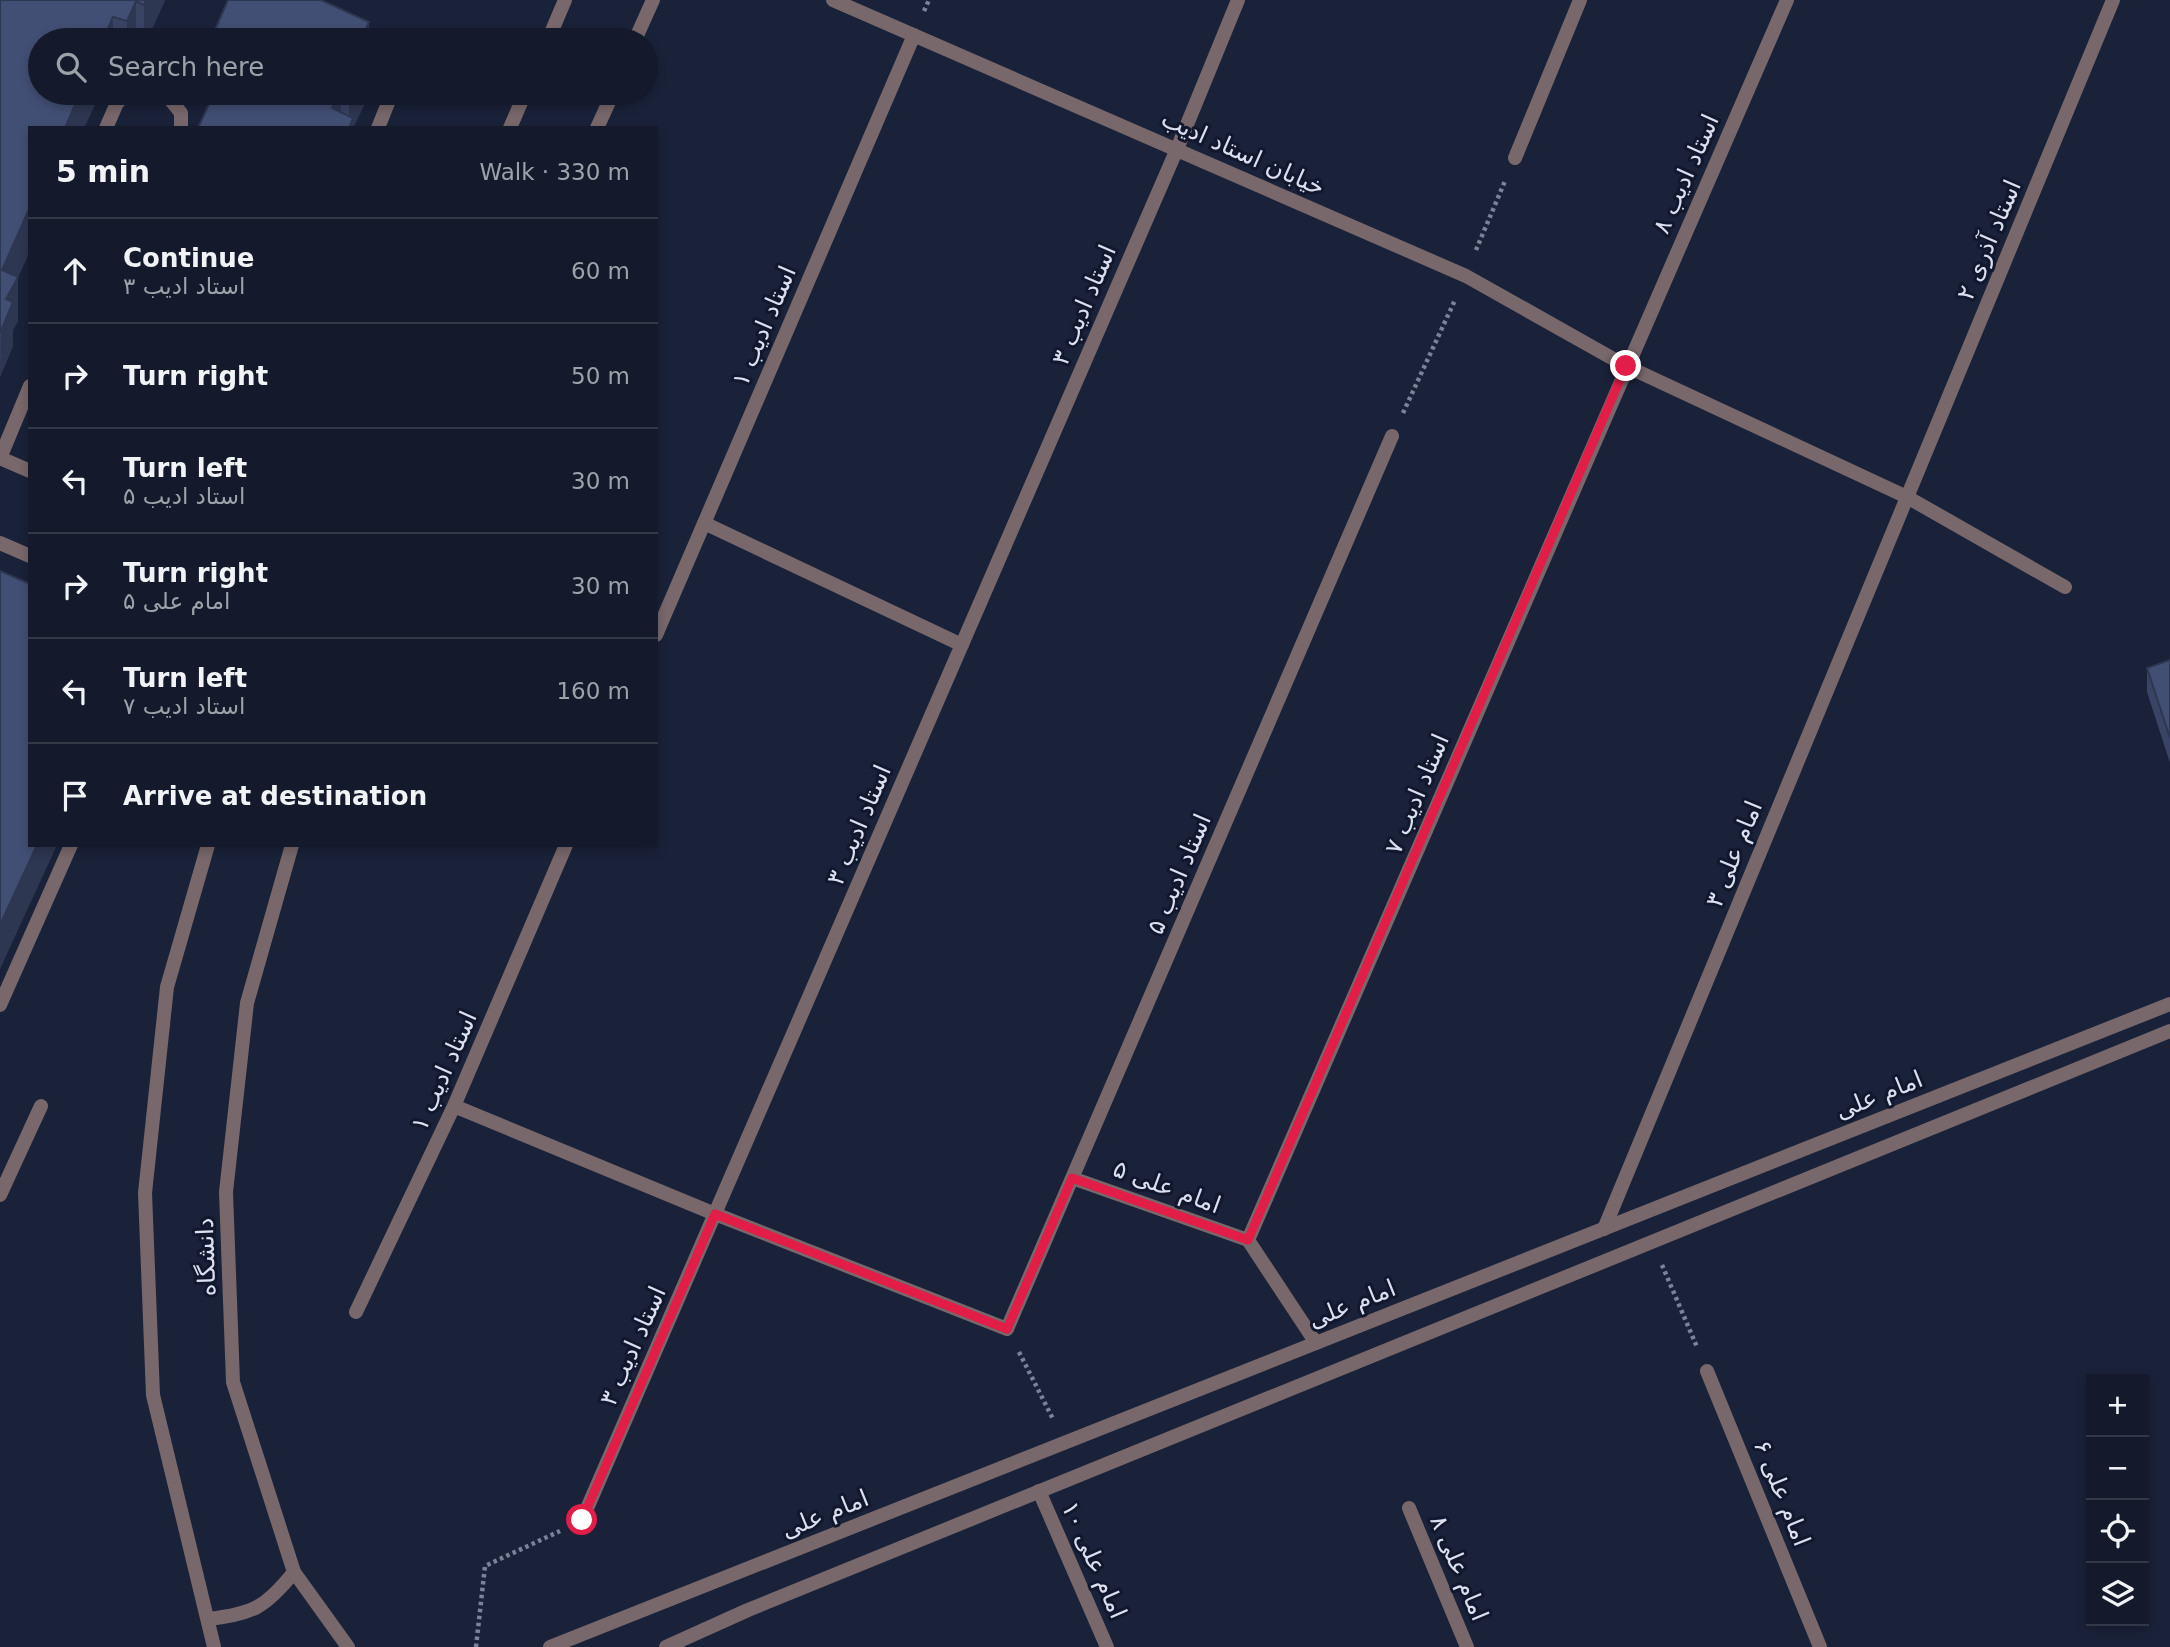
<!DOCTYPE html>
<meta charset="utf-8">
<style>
:root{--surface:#141a2b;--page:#212737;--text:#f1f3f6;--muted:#9da1a9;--line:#333847}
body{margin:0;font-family:"DejaVu Sans","Noto Sans Arabic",sans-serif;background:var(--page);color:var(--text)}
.controls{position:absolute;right:21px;bottom:21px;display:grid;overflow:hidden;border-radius:0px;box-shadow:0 4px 10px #0003}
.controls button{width:63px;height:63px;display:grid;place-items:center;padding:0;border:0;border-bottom:2px solid var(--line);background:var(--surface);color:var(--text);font:35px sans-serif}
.stop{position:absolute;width:21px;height:21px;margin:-16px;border:5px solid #e11d48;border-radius:50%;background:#fff}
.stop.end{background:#e11d48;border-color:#fff;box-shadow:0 2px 7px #0008}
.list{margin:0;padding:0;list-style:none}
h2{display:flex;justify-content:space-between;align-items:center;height:91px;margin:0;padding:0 28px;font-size:30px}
h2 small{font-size:23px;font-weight:400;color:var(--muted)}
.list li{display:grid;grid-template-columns:46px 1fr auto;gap:21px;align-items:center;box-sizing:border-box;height:105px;padding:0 28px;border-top:2px solid var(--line)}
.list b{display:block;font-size:26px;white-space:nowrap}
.list p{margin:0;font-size:23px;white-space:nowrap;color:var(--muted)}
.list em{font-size:23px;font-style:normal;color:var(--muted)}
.icon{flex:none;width:38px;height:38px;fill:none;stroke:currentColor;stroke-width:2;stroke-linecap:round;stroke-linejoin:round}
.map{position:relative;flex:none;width:2170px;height:1647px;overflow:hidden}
.search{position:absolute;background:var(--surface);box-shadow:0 4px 10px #0003;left:28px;top:28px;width:630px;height:77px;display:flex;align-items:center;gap:18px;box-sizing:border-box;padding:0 24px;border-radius:38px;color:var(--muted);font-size:26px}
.panel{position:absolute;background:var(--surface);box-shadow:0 4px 10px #0003;left:28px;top:126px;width:630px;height:721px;border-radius:0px}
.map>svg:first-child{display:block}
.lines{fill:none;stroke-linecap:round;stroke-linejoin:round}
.path{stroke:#7c8396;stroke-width:4.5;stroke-dasharray:3.5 3.5;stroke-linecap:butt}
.minor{stroke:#78686b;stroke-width:14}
.tertiary{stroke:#78686b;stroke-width:14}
.wall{fill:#394464}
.shaded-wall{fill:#2e3751}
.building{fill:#424f74;stroke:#2e3751;stroke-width:2}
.route{stroke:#e11d48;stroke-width:9}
.labels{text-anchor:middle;stroke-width:6;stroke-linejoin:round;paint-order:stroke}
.street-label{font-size:24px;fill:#dae0ef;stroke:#11182e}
</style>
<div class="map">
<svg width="2170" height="1647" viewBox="0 0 2170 1647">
<rect width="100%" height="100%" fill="#1a2239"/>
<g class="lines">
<!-- path -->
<path class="path" d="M 924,11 L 929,0
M 1476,250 L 1505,181
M 1403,413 L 1455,300
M 1662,1265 L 1697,1347
M 1019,1352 L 1053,1419
M 476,1647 L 485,1566 L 560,1531"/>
<!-- minor -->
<path class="minor" d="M 833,0 L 1466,276 L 1626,366 L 1907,497 L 2065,587
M 165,93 L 181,113 L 181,128
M 106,128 L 117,103 L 127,93
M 378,128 L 392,93
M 1515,158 L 1580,0
M 0,458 L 30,386
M 0,458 L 30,471
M 704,523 L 962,645
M 0,543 L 30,556
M 656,635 L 914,35
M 0,1005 L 71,845
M 454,1106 L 715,1214 L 1007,1329 L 1392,436
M 1072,1178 L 1248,1240 L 1316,1343
M 0,1195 L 41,1106
M 1604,1229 L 2113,0
M 1248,1240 L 1787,0
M 356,1312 L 454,1106 L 566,845
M 1707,1371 L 1820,1647
M 1039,1491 L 1107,1647
M 1409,1508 L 1467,1647
M 582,1520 L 1177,149 L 1238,0"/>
<!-- tertiary -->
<path class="tertiary" d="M 548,40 L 565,0
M 635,40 L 653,0
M 510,128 L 525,93
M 597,128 L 613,93
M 208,845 L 167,987 L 145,1193 L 153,1395 L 214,1647
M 292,845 L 247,1003 L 226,1192 L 233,1382 L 294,1572 L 348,1647
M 209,1619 C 253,1614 266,1607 294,1572
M 550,1647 L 2170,1004
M 666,1647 L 748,1610 L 2170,1031"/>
</g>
<!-- wall -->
<path class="wall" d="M 0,0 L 165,0 L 147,40 L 40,40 L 40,93 L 100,93 L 84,128 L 30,128 L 18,278 L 18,321 L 13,330 L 13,346 L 0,377 Z
M 208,93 L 370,93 L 353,128 L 208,105 Z
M 2170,660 L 2170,763 L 2147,692 L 2147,668 Z"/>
<!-- shaded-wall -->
<path class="shaded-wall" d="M 146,0 L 165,0 L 147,40 L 144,40 L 144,5 Z
M 136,1 L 136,40 L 127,40 L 127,21 Z
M 113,17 L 113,40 L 103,40 Z
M 369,22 L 369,40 L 362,37 Z
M 80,93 L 100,93 L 84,128 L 65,128 Z
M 338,93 L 341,93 L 341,128 L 332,108 Z
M 349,93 L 370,93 L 353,128 L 349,128 Z
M 30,207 L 30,251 L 18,278 L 18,321 L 13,330 L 13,346 L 0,377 L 2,270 Z
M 37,845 L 57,845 L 0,969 L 0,925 Z"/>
<!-- building -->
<path class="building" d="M 0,0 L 146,0 L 144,5 L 136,1 L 127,21 L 113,17 L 103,40 L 40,40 L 40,93 L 80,93 L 65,128 L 30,128 L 30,207 L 2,270 L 18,277 L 6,299 L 13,302 L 0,333 Z
M 228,0 L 321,0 L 369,22 L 362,37 L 369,40 L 220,40 L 212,37 Z
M 214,93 L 338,93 L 332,108 L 353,118 L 349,128 L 198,128 Z
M 0,571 L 30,584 L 30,845 L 37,845 L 0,925 Z
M 2170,660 L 2170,738 L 2147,668 Z"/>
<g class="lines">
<!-- route -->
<path class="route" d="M 582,1520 L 715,1214 L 1007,1329 L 1072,1178 L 1248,1240 L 1626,366"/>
</g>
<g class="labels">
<!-- street labels -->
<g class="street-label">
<text transform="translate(1243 153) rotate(24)" y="8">خیابان استاد ادیب</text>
<text transform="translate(1686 174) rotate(-66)" y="8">استاد ادیب ۸</text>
<text transform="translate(1989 240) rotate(-67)" y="8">استاد آذری ۲</text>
<text transform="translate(1084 305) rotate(-67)" y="8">استاد ادیب ۳</text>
<text transform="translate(764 326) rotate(-67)" y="8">استاد ادیب ۱</text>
<text transform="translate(1417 794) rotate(-67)" y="8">استاد ادیب ۷</text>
<text transform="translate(859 825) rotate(-67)" y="8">استاد ادیب ۳</text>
<text transform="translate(1734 854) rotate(-68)" y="8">امام علی ۳</text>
<text transform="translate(1179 874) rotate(-67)" y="8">استاد ادیب ۵</text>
<text transform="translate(444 1071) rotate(-66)" y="8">استاد ادیب ۱</text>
<text transform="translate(1879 1095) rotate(-22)" y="8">امام علی</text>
<text transform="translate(1167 1187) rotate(20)" y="8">امام علی ۵</text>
<text transform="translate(206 1257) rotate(-92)" y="8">دانشگاه</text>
<text transform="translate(1352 1304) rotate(-22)" y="8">امام علی</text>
<text transform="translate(633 1346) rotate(-66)" y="8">استاد ادیب ۳</text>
<text transform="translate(1782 1493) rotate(68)" y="8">امام علی ۶</text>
<text transform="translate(825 1514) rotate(-22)" y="8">امام علی</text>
<text transform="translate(1094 1560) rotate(66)" y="8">امام علی ۱۰</text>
<text transform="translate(1459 1568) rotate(67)" y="8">امام علی ۸</text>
</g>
</g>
</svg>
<div class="controls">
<button>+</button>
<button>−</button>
<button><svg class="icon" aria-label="locate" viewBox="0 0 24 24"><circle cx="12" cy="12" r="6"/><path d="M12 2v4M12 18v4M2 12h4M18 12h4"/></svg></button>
<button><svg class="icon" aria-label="layers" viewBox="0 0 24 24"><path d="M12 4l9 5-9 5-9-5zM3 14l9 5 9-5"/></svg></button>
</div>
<div class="stop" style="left:582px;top:1520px"></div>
<div class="stop end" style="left:1626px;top:366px"></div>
<div class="search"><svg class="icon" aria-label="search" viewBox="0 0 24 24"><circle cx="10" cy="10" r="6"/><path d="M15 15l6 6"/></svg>Search here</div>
<section class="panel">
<h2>5 min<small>Walk · 330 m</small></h2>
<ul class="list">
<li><svg class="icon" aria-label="ahead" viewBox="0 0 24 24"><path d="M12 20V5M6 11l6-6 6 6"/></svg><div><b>Continue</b><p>استاد ادیب ۳</p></div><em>60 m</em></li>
<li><svg class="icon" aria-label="right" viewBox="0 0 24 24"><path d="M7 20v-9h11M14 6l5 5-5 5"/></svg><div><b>Turn right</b></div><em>50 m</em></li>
<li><svg class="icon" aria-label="left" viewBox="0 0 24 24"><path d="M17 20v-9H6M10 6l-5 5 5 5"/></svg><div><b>Turn left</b><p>استاد ادیب ۵</p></div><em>30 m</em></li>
<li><svg class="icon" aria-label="right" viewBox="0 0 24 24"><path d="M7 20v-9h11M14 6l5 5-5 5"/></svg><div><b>Turn right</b><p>امام علی ۵</p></div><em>30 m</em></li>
<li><svg class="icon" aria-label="left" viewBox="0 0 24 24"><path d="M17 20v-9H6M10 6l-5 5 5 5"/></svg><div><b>Turn left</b><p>استاد ادیب ۷</p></div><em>160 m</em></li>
<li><svg class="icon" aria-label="arrive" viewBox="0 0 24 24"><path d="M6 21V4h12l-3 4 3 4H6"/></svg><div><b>Arrive at destination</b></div></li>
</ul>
</section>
</div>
